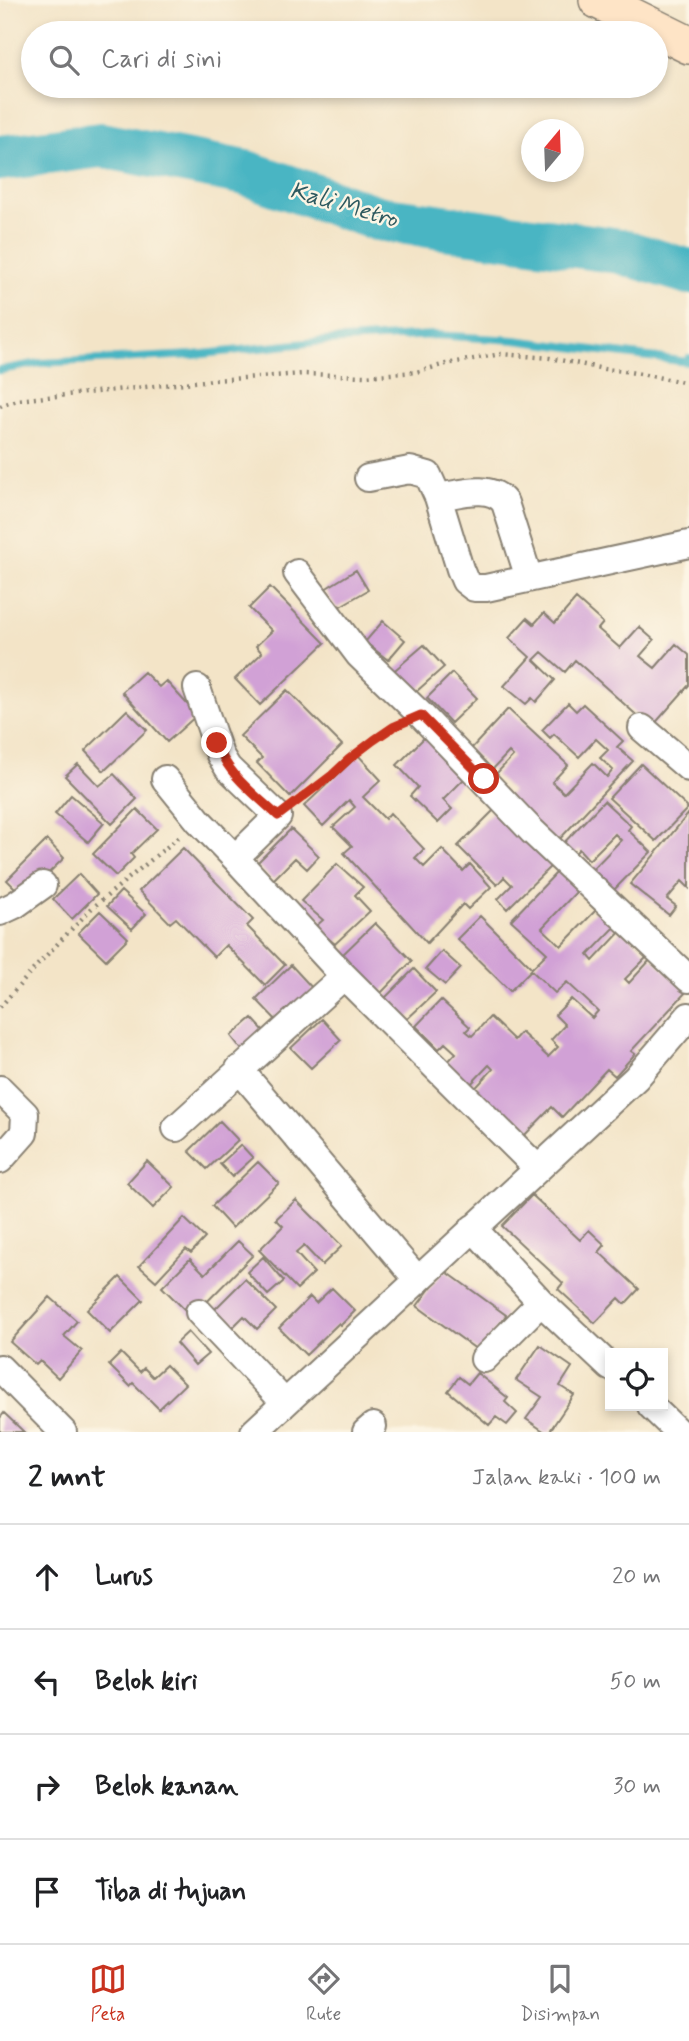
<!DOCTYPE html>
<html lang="id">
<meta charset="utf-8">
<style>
:root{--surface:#fff;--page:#f6f6f6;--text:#202124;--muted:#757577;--line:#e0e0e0;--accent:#c8321e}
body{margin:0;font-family:Mynerve,sans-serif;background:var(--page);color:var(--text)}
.controls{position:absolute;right:21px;bottom:21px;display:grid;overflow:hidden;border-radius:0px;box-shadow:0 4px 10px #0003}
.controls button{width:63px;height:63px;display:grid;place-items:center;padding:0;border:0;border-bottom:2px solid var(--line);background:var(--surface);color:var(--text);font:35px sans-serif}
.compass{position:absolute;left:521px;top:119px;width:63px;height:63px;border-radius:50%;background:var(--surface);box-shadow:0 4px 10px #0003;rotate:19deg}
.stop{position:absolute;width:21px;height:21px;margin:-16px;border:5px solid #c8321e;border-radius:50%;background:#fff}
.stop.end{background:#c8321e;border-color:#fff;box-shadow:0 2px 7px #0008}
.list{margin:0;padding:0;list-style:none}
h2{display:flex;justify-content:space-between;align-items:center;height:91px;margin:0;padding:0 28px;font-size:30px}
h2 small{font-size:23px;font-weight:400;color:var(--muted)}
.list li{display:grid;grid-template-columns:46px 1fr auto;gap:21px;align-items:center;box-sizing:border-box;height:105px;padding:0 28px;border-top:2px solid var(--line)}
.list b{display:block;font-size:26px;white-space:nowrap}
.list em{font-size:23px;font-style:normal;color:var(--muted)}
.icon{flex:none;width:38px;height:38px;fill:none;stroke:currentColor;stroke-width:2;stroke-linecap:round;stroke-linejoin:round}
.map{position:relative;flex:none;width:689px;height:1432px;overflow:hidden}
.search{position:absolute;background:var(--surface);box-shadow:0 4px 10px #0003;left:21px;right:21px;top:21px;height:77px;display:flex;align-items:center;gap:18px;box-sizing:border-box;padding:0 24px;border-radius:38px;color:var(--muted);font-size:26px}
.sheet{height:511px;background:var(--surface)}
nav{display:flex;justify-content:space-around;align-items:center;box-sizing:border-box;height:98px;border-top:2px solid var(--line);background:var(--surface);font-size:19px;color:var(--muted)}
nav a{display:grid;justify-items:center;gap:4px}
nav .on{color:var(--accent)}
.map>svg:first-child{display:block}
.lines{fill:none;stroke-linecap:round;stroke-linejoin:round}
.stream{stroke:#48b5c3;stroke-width:8}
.river{stroke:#48b5c3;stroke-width:46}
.building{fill:#d1a1d6}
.minor-casing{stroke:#888072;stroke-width:30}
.secondary-casing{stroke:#888072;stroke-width:40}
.path{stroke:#888072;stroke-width:4.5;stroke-dasharray:2 5;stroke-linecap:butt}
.minor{stroke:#fff;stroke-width:26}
.secondary{stroke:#fee4c6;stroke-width:37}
.route{stroke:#c8321e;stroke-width:9}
.labels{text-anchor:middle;stroke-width:5;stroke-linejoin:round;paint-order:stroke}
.water-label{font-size:24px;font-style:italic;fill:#2e595f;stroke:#fcf5e5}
</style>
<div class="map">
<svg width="689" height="1432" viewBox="0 0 689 1432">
<rect width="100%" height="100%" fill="#fcf5e5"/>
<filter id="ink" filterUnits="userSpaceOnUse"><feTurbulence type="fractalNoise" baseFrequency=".0143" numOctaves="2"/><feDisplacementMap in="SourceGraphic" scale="14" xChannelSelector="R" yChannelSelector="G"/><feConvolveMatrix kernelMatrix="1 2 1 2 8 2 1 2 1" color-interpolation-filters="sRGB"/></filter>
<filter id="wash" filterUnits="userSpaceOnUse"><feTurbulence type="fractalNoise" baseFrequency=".00686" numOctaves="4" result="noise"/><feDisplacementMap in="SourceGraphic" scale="28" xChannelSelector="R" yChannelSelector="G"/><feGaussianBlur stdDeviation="1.57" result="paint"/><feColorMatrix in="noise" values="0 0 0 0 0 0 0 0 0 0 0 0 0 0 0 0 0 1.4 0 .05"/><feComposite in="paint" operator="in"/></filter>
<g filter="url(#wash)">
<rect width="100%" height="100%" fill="#f3e4c7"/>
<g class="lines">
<!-- stream -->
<path class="stream" d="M 0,370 L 40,363 L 194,355 L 325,341 L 434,335 L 515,340 L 688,362 L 689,358"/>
<!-- river -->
<path class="river" d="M 0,158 L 101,145 L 246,173 L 377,218 L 620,251 L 689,272"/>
</g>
<g id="blocks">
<!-- building -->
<path class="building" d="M 356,570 L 368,590 L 337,608 L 325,589 Z
M 270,587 L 325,643 L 260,705 L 235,679 L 262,653 L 256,646 L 272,631 L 249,608 Z
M 576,599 L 603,623 L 598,629 L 620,648 L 639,627 L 654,640 L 640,656 L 655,668 L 676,644 L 689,655 L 689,685 L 651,728 L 575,660 L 565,672 L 542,652 L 534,660 L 555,680 L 536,702 L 532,698 L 526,704 L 504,686 L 530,657 L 509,638 L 527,618 L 534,624 L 544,613 L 555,623 Z
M 383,621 L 405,640 L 388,660 L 365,642 Z
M 424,645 L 444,667 L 409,698 L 389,675 Z
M 144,672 L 159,687 L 166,681 L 197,715 L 167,742 L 122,692 Z
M 452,673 L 477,698 L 451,723 L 427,698 Z
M 287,690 L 342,745 L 290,797 L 257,763 L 262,758 L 240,736 Z
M 568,703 L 576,711 L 583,704 L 623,741 L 617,747 L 633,761 L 554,845 L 505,799 L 512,791 L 495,775 L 513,756 L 509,752 L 492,770 L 470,750 L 508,709 L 568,765 L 552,782 L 564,793 L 593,763 L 607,777 L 613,770 L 600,758 L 608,750 L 596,739 L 579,757 L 554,734 L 550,738 L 542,730 Z
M 127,710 L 147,730 L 104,771 L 85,751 Z
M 426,736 L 467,776 L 443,800 L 452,809 L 438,823 L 410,796 L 418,787 L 397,765 Z
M 358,755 L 381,780 L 363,797 L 385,819 L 390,813 L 424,849 L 415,858 L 424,867 L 442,849 L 463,871 L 470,864 L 491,887 L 468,909 L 463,904 L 427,943 L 344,853 L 352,846 L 333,827 L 355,807 L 349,800 L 323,826 L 304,806 Z
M 78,764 L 99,786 L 114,774 L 137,799 L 112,824 L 65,776 Z
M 641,764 L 688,808 L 656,841 L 609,798 Z
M 71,795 L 104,823 L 88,842 L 55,814 Z
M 604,801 L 631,826 L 628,830 L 651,852 L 609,895 L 588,874 L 621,840 L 615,834 L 589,860 L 579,849 L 567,862 L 556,851 Z
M 500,804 L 556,861 L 507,909 L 498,899 L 512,885 L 504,877 L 497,885 L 458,846 Z
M 137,809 L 157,829 L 131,854 L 134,858 L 116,876 L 93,854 Z
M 689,813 L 689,888 L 682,881 L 667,899 L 676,906 L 669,915 L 630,884 Z
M 291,829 L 319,856 L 307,869 L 295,858 L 273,880 L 256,864 Z
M 47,840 L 64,858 L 24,897 L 7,880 Z
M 183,848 L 253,920 L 247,926 L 285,965 L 265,985 L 226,945 L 214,957 L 176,918 L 170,923 L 139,891 Z
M 337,864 L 363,887 L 355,895 L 370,911 L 335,944 L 315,927 L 323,920 L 301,901 Z
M 559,870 L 579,889 L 542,928 L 561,946 L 599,907 L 618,924 L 588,955 L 593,961 L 622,930 L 649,955 L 625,979 L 629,983 L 652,958 L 687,991 L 631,1051 L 635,1054 L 615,1076 L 607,1069 L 562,1117 L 552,1107 L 518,1142 L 499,1124 L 505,1117 L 497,1110 L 469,1095 L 493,1069 L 489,1065 L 466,1089 L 443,1067 L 456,1053 L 445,1043 L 439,1049 L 416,1026 L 441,1000 L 470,1027 L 466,1031 L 472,1036 L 490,1017 L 514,1040 L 521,1032 L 548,1057 L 558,1047 L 551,1040 L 565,1025 L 555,1015 L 571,999 L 592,1018 L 598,1011 L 567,982 L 555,993 L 531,970 L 510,991 L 457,939 L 480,916 L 532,968 L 547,953 L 511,920 Z
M 79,874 L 97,894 L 72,919 L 53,899 Z
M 121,891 L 146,914 L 132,929 L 107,906 Z
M 100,911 L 128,938 L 106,960 L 78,933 Z
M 375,923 L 412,961 L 378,996 L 339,958 Z
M 442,951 L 461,968 L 445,985 L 426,969 Z
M 291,965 L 314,990 L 279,1023 L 256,999 Z
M 414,969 L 436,992 L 406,1020 L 385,998 Z
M 252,1018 L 264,1031 L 242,1050 L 231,1036 Z
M 322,1019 L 341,1040 L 311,1068 L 291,1048 Z
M 220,1121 L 238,1140 L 207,1169 L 189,1151 Z
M 241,1145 L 253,1158 L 232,1177 L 220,1164 Z
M 147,1161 L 174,1187 L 153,1208 L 127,1183 Z
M 258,1162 L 279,1183 L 232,1228 L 212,1206 Z
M 532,1195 L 580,1240 L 589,1230 L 605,1245 L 599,1252 L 639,1289 L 625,1304 L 619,1298 L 595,1323 L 558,1289 L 563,1283 L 502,1226 Z
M 296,1200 L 342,1246 L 322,1265 L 304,1246 L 296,1253 L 314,1273 L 297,1289 L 259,1250 L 283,1226 L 276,1219 Z
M 184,1218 L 205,1238 L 191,1253 L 186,1249 L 156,1281 L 139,1266 Z
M 238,1241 L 253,1255 L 192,1317 L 162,1287 L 190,1259 L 205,1274 Z
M 263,1257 L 284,1281 L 268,1295 L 247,1272 Z
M 444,1270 L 506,1315 L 480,1352 L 417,1306 Z
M 120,1277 L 143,1300 L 110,1333 L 87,1310 Z
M 245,1279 L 276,1310 L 257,1329 L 244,1316 L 226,1334 L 208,1316 Z
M 332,1288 L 355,1311 L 341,1325 L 339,1323 L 306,1355 L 279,1328 L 310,1297 L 316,1303 Z
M 50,1297 L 77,1321 L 64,1336 L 82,1351 L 58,1378 L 40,1361 L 36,1365 L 10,1342 Z
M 188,1332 L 208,1354 L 195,1365 L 176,1343 Z
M 540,1345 L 572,1367 L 560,1386 L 574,1395 L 549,1432 L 545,1432 L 526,1419 L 542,1397 L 516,1380 Z
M 121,1353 L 140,1372 L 144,1368 L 153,1377 L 166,1365 L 185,1384 L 159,1409 L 133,1383 L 130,1386 L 109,1365 Z
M 477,1373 L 508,1398 L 505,1402 L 517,1413 L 507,1425 L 496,1417 L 489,1425 L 448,1391 L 459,1377 L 468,1384 Z
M 4,1413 L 24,1432 L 0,1432 L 0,1418 Z"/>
</g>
</g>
<g filter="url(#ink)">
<use href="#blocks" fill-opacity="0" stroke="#888072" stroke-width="2"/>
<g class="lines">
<!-- minor casing -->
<g class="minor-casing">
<path id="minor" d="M 368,478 L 410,470 L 428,475 L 438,497 L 460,569 L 465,581 L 474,588 L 486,588 L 689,544
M 438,497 C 459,494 491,483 505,503 L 529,578
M 297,573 L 359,655 L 421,715 L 532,831 L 689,979
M 197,688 L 220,755 L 228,768 L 278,816 L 235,858 L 344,976 L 538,1169
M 642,728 L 689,768
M 165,779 L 199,821 L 235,858
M 0,912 L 15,905 L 43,885
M 239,1069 L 417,1279
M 0,1089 L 25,1114 L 24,1133 L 0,1160
M 176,1128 L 344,976
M 473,1228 L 541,1302 L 610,1367
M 199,1312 L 285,1403
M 484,1359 L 541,1302
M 0,1368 L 63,1432
M 651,1406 L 678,1432
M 254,1432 L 636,1078 L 689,1016
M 366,1432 L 373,1426"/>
</g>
<!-- secondary casing -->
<g class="secondary-casing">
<path id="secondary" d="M 598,0 L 689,45"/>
</g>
<!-- path -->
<path class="path" d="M 0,406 L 17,400 L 214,380 L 303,374 L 365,376 L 416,372 L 446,364 L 501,354 L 550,358 L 604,369 L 624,371 L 689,383
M 297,802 L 332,775 L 358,751 L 398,725
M 0,1007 L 42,960 L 91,909 L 179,837"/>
<!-- minor -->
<use href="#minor" class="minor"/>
<!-- secondary -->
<use href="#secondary" class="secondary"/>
</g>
</g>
<g class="lines" filter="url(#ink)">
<!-- route -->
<path class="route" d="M 217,743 C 226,774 256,795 278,816 L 332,775 L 349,759 L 374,740 L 393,727 L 421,715 L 484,779"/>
</g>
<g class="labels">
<!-- water labels -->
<g class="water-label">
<text transform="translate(344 204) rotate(16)" y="8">Kali Metro</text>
</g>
</g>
</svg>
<div class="controls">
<button><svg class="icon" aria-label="locate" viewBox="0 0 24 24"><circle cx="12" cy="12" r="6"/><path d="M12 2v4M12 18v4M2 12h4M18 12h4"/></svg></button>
</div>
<svg class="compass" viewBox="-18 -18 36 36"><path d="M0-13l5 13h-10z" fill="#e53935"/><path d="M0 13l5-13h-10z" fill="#757577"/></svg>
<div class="stop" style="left:484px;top:779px"></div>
<div class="stop end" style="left:217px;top:743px"></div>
<div class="search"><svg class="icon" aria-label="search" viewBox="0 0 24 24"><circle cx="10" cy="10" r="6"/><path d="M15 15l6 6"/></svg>Cari di sini</div>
</div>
<section class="sheet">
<h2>2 mnt<small>Jalan kaki · 100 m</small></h2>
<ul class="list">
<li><svg class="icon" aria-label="ahead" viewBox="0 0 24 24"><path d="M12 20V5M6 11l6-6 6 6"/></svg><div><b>Lurus</b></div><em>20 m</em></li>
<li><svg class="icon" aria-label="left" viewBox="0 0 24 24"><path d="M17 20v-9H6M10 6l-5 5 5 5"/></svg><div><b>Belok kiri</b></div><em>50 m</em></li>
<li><svg class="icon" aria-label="right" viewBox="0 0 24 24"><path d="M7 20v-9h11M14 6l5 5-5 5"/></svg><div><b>Belok kanan</b></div><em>30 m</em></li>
<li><svg class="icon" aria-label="arrive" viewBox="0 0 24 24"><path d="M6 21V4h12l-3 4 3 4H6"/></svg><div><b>Tiba di tujuan</b></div></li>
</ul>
</section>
<nav>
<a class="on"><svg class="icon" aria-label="map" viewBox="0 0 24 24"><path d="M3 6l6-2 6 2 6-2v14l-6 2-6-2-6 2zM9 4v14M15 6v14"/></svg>Peta</a>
<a><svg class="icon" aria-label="directions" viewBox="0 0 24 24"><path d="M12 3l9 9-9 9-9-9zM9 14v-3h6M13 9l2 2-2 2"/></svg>Rute</a>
<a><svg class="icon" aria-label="saved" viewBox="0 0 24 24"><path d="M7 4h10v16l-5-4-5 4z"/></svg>Disimpan</a>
</nav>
